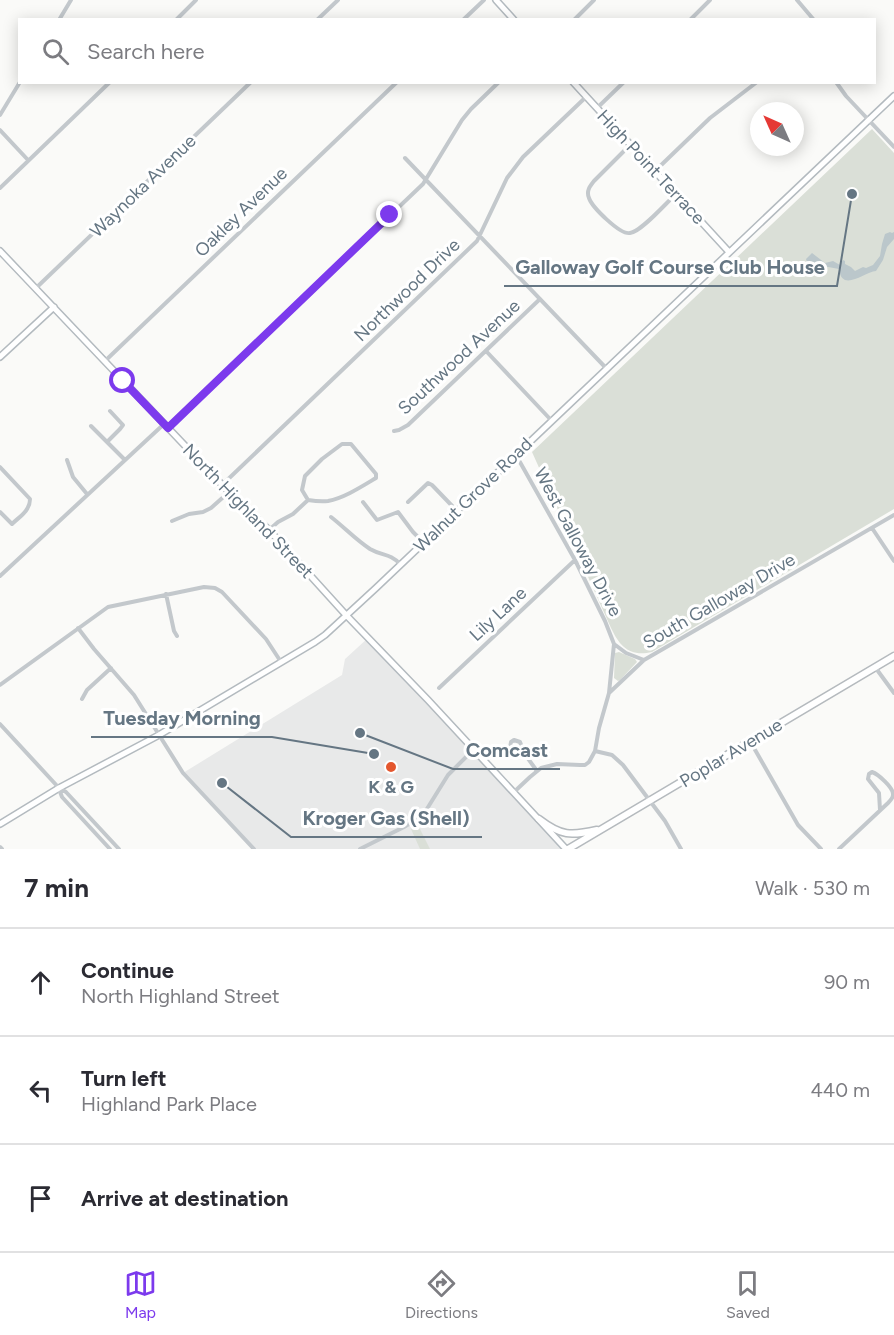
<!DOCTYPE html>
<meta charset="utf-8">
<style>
:root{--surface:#fff;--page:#f7f7f7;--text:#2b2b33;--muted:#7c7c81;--line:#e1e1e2;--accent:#7c3aed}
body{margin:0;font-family:Figtree,sans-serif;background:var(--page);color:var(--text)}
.compass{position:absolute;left:750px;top:102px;width:54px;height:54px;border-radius:50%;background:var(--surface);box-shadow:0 3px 15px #0003;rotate:315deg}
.stop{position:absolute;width:18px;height:18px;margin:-14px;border:4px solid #7c3aed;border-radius:50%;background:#fff}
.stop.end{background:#7c3aed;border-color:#fff;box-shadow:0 2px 6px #0008}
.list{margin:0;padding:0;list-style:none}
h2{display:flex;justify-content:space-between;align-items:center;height:78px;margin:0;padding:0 24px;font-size:26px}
h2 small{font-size:20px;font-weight:400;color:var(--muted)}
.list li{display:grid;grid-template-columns:39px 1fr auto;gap:18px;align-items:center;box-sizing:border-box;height:108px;padding:0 24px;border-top:2px solid var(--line)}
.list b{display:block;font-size:22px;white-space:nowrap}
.list p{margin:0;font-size:20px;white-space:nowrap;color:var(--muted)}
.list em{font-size:20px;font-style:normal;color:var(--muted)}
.icon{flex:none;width:33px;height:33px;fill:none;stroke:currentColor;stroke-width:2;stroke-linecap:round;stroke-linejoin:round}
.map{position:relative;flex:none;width:894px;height:849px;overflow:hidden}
.search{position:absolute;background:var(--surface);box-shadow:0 3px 15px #0003;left:18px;right:18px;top:18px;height:66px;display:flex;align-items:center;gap:15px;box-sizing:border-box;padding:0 21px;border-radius:0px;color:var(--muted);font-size:22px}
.sheet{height:402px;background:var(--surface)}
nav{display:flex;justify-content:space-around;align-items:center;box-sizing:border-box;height:84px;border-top:2px solid var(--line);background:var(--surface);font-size:16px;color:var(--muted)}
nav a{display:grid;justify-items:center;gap:3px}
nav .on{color:var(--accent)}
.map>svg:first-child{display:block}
.built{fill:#e8e9e9}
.green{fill:#dadfd7}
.water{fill:#bbc7cb}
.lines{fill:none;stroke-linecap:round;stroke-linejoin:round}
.secondary-casing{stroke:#b3babf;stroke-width:8}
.primary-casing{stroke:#b5babe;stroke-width:9}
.street{stroke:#c3c8cc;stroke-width:4}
.secondary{stroke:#fff;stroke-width:5}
.primary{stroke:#fff;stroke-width:6}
.route{stroke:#7c3aed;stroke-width:8}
.poi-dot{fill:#e4572e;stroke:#fff;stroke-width:2}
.labels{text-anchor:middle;stroke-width:6;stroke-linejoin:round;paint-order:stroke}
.street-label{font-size:18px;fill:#657683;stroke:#fff}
.poi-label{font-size:18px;font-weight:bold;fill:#657683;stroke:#fff}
.leader{fill:none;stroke:#657683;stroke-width:2}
.callout-dot{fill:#657683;stroke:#fff;stroke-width:2}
.callout-label{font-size:20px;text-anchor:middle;font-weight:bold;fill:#657683;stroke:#fff;stroke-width:6;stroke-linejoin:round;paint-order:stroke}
</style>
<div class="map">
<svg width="894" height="849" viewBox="0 0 894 849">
<rect width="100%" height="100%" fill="#fafaf8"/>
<!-- built -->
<path class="built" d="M 368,638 L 566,849 L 254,849 L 183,773 L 342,675 L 345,659 Z"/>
<!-- green -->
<path class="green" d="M 872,129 L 894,153 L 894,509 L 652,652 C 630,657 620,647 611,628 L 532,452 Z
M 619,652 L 635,659 L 637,662 L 620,680 L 618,681 L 614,678 L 615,653 Z
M 418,823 L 421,823 L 422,825 L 419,827 L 430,849 L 420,849 L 411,829 L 411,827 Z"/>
<!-- water -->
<path class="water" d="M 890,232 L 892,233 L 894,232 L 894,239 L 887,247 L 883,260 L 876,271 C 864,272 842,293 839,269 L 812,264 L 807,262 L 806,259 L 812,253 L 825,263 L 833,261 L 840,265 L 843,260 L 845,261 L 845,264 L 851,267 L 855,271 L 863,267 L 866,268 L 873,265 L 880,256 L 882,244 L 885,234 Z"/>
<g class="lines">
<!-- secondary casing -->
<g class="secondary-casing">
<path id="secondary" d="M 496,0 L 514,20
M 573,82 L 729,252
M 0,251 L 229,492 L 269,530 L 346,615 L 428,700 L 566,849
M 0,357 L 54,307
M 0,824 L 59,788 L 159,735 L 315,642 L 325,635 L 376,588 L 894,96"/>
</g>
<!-- primary casing -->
<g class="primary-casing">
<path id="primary" d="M 539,819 C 561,836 571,836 597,830
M 568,849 L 894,656"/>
</g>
<!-- street -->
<path class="street" d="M 797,0 L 814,20
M 59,20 L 71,0
M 176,20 L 196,0
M 317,20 L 338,0
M 463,20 L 484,0
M 574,20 L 594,0
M 690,20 L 710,0
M 836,82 L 846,96 L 894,147
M 597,108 L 624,82
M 0,115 L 20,82
M 0,130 L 28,160
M 630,145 L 594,181 C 590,186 586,191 589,198 C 592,207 620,235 630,233 C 641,232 666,203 676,194
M 405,158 L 606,368
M 655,171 L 710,118 L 757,82
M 0,188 L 110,82
M 36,288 L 251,82
M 486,351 L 551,420
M 105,361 L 397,82
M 91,426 L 125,460
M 168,427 L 423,184 L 462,120 L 471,109 L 499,82
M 394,431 L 399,430 L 408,425 L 540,299
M 107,442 L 120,429 L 123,425 L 110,411
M 342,444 L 351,444 L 376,474 L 376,478 C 361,487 344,498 328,501 C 321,502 314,501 308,500 L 302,490 L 305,476 L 322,459 Z
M 516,455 L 575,560 L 605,621 L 614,644 L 626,653 L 644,660
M 67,460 L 73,477 L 87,494
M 0,467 L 30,499 C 30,511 19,517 12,524 L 0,512
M 222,485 L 477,241 L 507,178 L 523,157 L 586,97
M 363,502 L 377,520 L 398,512 L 413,532 L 423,542
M 408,502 L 428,483 L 432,485 L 457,511
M 331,517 C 344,527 356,540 370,549 C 382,556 390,553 400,564
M 172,521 L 189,514 L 203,512 L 211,508 L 229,492
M 872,528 L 894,561
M 269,530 L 278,522 L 293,514 L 308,500
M 0,576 L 164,424
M 166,594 L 174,631 L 177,636
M 78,628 L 94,649 L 134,695 L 183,773 L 254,849
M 875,667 L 894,693
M 0,685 L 108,607 L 204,587 L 215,588 L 222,592 L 266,639 L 281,662
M 439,688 L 575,560
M 609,693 L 614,644
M 82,699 L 87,690 L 111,668
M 0,724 L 59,788 L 66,792 L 119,849
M 750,741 L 798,825 L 821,849
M 595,751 L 612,755 L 623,765 L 665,821 L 681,849
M 524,753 L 512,751 L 510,748 L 511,742 L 514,740 L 520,742 L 524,753 L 537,771
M 59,789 L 62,797 L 110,849
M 514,792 L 530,777 L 541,768 L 557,764 L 580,765 L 585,765 L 589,762 L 595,751 L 599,728 L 609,693 L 644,660 L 894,515
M 0,847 L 2,849
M 360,849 L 404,827 L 417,819 L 425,812 L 448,775 L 473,750
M 839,849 L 888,803 C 890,801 893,798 893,795 C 894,788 878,774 872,772 L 869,774 L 868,779 L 879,793 L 880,810"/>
<!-- secondary -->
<use href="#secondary" class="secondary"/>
<!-- primary -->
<use href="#primary" class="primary"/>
</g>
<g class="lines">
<!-- route -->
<path class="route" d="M 123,381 L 168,428 L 390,215"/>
</g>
<!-- markers -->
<circle class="poi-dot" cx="391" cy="767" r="6"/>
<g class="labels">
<!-- street labels -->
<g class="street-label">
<text transform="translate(651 167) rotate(47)" y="6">High Point Terrace</text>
<text transform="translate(143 186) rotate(-44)" y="6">Waynoka Avenue</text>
<text transform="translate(241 212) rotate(-44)" y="6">Oakley Avenue</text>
<text transform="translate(407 290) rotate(-44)" y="6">Northwood Drive</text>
<text transform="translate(459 357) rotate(-43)" y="6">Southwood Avenue</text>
<text transform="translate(473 495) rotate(-44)" y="6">Walnut Grove Road</text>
<text transform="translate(248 511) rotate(46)" y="6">North Highland Street</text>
<text transform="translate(578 542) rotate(62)" y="6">West Galloway Drive</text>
<text transform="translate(719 601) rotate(-30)" y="6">South Galloway Drive</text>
<text transform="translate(498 614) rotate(-43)" y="6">Lily Lane</text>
<text transform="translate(731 753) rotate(-31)" y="6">Poplar Avenue</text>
</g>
<!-- poi labels -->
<g class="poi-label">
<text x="391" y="793">K &amp; G</text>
</g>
</g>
<!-- callouts -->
<path class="leader" d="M852 194L837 286H504M374 754L272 737H91M360 733L453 769H560M222 783L291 837H482"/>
<g class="callout-dot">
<circle cx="852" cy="194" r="6"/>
<circle cx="374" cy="754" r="6"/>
<circle cx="360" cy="733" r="6"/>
<circle cx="222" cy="783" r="6"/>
</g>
<g class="callout-label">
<text x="670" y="274">Galloway Golf Course Club House</text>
<text x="182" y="725">Tuesday Morning</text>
<text x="507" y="757">Comcast</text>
<text x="386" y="825">Kroger Gas (Shell)</text>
</g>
</svg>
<svg class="compass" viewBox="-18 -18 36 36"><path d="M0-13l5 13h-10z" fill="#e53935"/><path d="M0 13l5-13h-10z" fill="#7c7c81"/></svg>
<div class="stop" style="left:123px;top:381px"></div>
<div class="stop end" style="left:390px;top:215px"></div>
<div class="search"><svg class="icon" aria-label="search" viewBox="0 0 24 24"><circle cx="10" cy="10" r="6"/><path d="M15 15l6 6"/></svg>Search here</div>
</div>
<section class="sheet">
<h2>7 min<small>Walk · 530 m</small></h2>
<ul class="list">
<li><svg class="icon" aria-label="ahead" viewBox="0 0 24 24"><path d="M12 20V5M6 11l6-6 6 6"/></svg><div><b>Continue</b><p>North Highland Street</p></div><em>90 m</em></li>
<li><svg class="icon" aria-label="left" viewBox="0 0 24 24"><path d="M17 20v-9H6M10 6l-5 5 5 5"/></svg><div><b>Turn left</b><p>Highland Park Place</p></div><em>440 m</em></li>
<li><svg class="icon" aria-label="arrive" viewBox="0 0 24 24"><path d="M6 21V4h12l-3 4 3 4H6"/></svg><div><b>Arrive at destination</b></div></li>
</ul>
</section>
<nav>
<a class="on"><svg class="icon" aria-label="map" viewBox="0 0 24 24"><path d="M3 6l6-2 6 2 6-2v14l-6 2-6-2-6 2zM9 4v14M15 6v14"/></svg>Map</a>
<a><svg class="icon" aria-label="directions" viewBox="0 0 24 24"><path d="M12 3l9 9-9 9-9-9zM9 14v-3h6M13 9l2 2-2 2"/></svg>Directions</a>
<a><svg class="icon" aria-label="saved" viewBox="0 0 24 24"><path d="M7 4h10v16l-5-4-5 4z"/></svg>Saved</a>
</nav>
